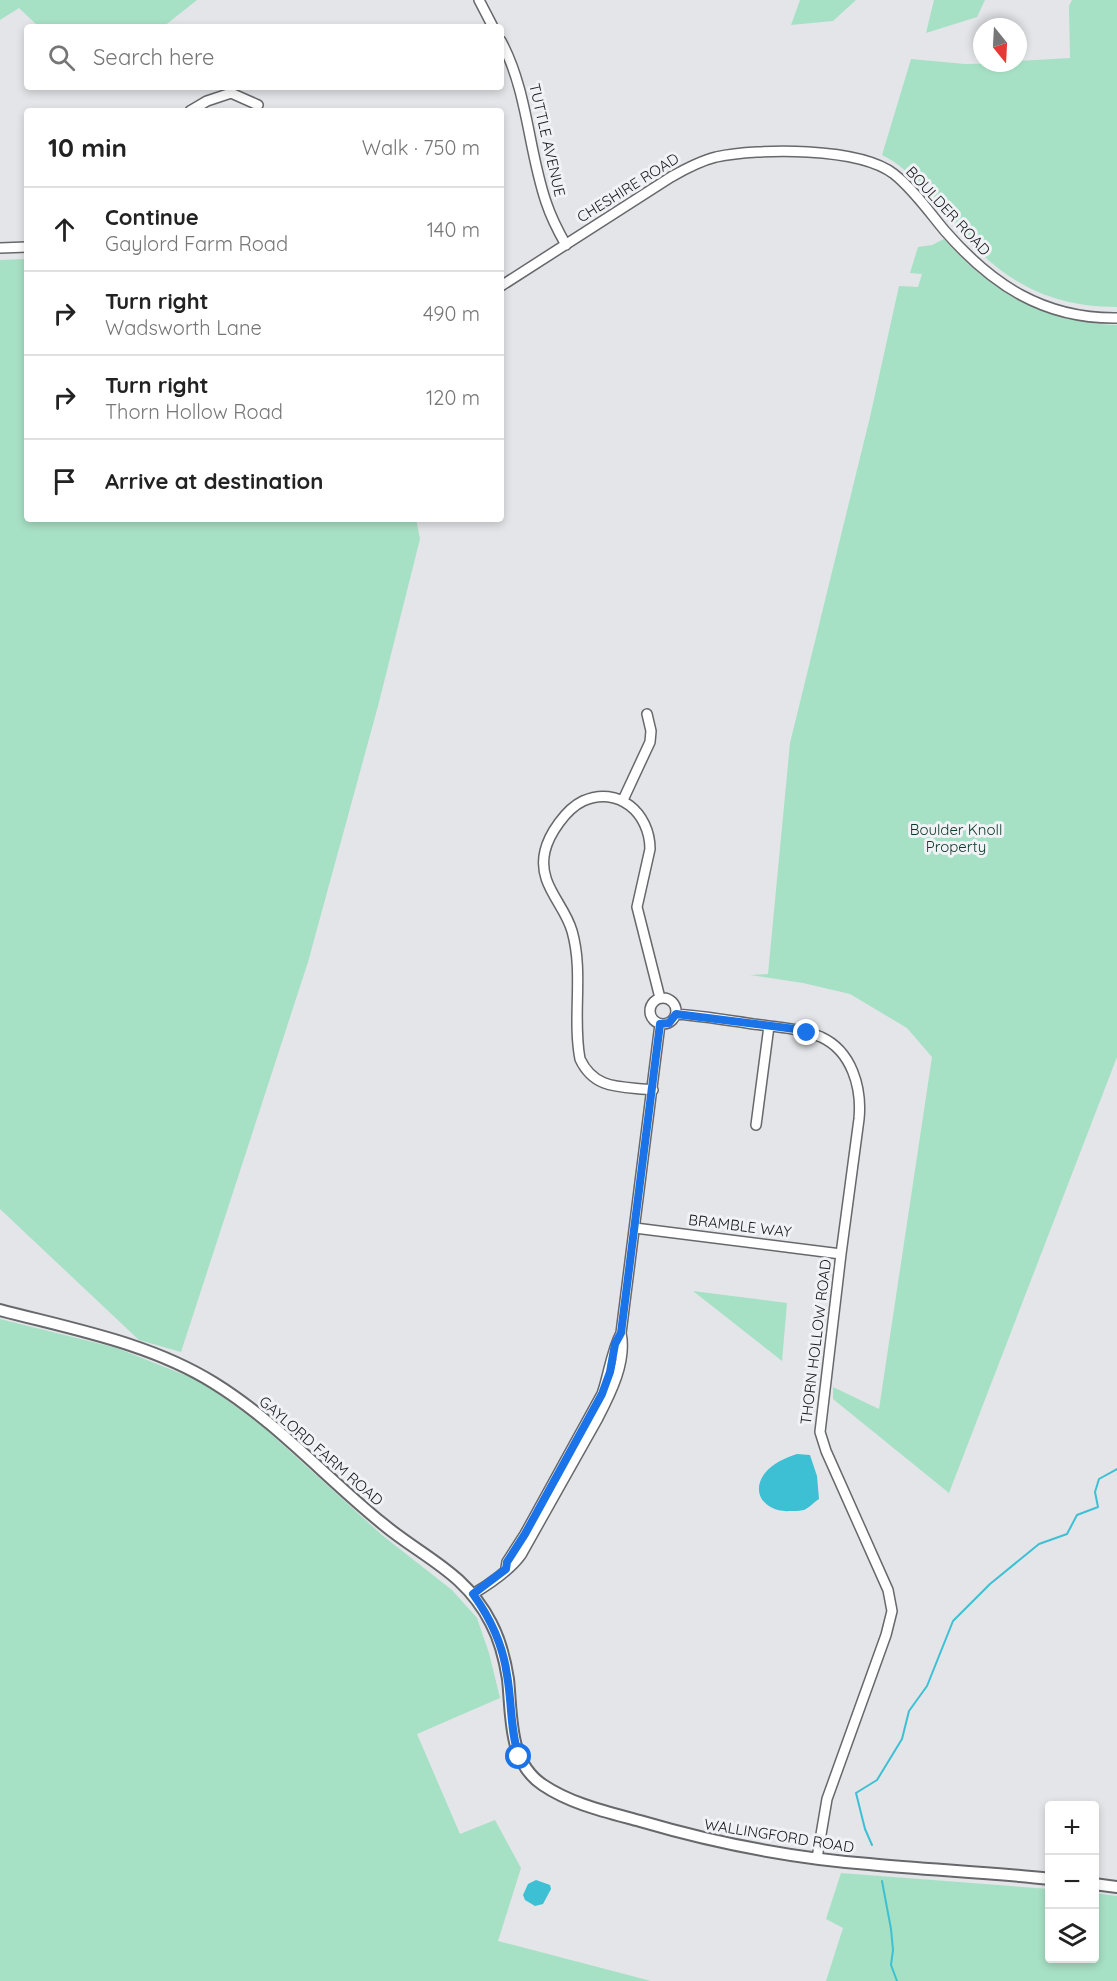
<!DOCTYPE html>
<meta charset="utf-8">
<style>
:root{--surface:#fff;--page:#f2f2f2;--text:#222;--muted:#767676;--line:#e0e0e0}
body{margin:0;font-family:Quicksand,sans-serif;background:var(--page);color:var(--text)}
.controls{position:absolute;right:18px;bottom:18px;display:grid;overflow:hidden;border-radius:6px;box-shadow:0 3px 9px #0003}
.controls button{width:54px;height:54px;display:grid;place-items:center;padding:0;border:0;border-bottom:2px solid var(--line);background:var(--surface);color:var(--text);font:30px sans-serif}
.compass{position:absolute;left:973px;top:18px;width:54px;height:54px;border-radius:50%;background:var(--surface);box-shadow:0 3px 9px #0003;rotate:162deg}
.stop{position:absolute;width:18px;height:18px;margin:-14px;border:4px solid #1a73e8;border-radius:50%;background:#fff}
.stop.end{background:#1a73e8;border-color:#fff;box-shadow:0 2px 6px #0008}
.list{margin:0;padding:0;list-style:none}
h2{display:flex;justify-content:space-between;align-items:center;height:78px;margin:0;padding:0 24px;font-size:26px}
h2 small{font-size:20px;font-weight:400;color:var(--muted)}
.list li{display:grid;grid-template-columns:39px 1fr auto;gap:18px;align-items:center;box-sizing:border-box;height:84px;padding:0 24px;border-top:2px solid var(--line)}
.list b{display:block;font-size:22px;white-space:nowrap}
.list p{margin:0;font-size:20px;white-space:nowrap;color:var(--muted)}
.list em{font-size:20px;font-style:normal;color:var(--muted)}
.icon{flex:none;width:33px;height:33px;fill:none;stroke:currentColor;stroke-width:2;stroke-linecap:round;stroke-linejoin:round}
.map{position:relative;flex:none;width:1117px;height:1981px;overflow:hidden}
.search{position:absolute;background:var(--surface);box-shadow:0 3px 9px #0003;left:24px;top:24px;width:480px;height:66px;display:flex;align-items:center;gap:15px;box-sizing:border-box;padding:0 21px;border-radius:6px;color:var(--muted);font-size:22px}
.panel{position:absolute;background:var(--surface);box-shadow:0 3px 9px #0003;left:24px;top:108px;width:480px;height:414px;border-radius:6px}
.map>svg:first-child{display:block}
.green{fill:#a7e1c5}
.water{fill:#3dc0d4}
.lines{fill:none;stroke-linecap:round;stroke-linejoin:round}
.stream{stroke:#3dc0d4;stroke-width:2}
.minor-casing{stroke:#67686b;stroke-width:12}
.tertiary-casing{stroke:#67686b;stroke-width:14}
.minor{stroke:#fff;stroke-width:9}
.tertiary{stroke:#fff;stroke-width:10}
.route{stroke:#1a73e8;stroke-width:8}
.labels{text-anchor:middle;stroke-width:6;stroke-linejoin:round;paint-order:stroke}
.street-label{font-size:15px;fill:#18181a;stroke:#f0f2f5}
.park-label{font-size:15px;fill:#0b3827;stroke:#f0f2f5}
</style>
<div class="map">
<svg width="1117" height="1981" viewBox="0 0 1117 1981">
<rect width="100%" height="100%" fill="#e3e5e8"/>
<!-- green -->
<path class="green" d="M 0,0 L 197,0 L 163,27 L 39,27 L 19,8 L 0,20 Z
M 800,0 L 856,0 L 833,21 L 791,25 Z
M 934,0 L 985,0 L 977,17 L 926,33 Z
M 1072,0 L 1117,0 L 1117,307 C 1036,307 991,271 942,211 C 924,190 907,167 882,155 L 911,59 L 965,64 L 1018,63 L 1018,61 L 1070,58 L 1069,6 Z
M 944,239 C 991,292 1044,323 1117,325 L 1117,1057 L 949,1493 L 833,1399 L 833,1387 L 879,1409 L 932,1057 L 907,1028 L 850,994 L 803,983 L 750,975 L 768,974 L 790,743 L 870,417 L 899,286 L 918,287 L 922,274 L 910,273 L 918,247 L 932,245 Z
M 27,259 L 27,519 L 416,519 L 420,539 L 378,706 L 308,962 L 181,1352 L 139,1340 L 0,1209 L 0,260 Z
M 693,1291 L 787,1303 L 782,1361 Z
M 0,1319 L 117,1348 L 202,1382 L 261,1425 L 382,1535 L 452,1590 L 477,1618 L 489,1653 L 500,1698 L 417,1734 L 460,1834 L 495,1820 L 521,1868 L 498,1941 L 651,1981 L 0,1981 Z
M 841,1873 L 1049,1889 L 1050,1958 L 1094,1958 L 1095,1893 L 1117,1896 L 1117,1981 L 826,1981 L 843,1928 L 826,1919 Z"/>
<!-- water -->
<path class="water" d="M 797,1454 L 810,1455 L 817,1476 L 819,1499 C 814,1502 809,1508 804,1510 C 800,1511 794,1511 790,1511 C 767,1513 749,1494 765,1473 C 773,1463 785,1458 797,1454 Z
M 536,1880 L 550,1885 L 551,1889 L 543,1904 L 535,1906 L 525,1900 L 523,1895 L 528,1884 Z"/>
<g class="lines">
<!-- stream -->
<path class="stream" d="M 872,1845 L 865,1829 L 856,1793 L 877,1780 L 902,1739 L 909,1711 L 927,1686 L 953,1621 L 990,1584 L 1039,1544 L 1067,1534 L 1077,1515 L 1098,1507 L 1095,1492 L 1099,1479 L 1117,1469
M 882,1881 L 891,1929 L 893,1950 L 891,1965 L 897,1981"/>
<!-- minor casing -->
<g class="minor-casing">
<path id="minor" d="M 479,0 L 493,27
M 501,41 C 528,92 528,149 546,202 C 551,217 558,231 566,245
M 190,111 L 207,101 L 231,93 L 258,105
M 0,248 L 27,247
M 501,286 L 671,177 C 685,169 700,161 716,157 C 759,148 859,147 894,174 C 914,190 929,212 945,231 C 992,285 1044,319 1117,318
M 623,800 L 650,742 L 651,731 L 647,714
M650 1011a13 13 0 1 1 26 0a13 13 0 1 1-26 0Z
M 676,1014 C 702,1016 728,1020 753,1024 C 776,1027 799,1028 821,1037 C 852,1051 862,1088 859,1119 L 841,1254 L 820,1432 L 826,1451 L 888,1590 L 892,1611 L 886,1635 L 827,1799 L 817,1858
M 653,1090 C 622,1086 595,1091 580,1059 C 572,1017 584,973 572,931 C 564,903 537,884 545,851 C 549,834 566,809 583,801 C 618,785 650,813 650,849 L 637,907 L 660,998
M 756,1125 L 769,1026
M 635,1228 L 841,1254
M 506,1568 L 507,1562 L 525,1534 L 602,1394 C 609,1374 611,1352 621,1333
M 473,1594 C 488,1585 511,1569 521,1555 L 598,1418 C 611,1393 627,1361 621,1333 L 660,1024"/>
</g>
<!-- tertiary casing -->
<g class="tertiary-casing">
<path id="tertiary" d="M 0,1310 C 72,1329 150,1343 214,1383 C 277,1422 326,1478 383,1524 C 424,1558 465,1572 491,1623 C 500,1640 505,1660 508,1679 C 512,1716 508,1762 543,1785 C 571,1804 607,1812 640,1821 C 715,1843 791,1858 869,1864 C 929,1870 989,1872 1050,1879
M 1094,1884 L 1117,1887"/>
</g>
<!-- minor -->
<use href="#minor" class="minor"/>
<!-- tertiary -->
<use href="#tertiary" class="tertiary"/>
</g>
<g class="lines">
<!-- route -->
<path class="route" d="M 519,1757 C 510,1731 512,1702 507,1675 C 503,1645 491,1619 473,1594 L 506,1569 L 507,1562 L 525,1534 L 602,1394 L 610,1372 L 615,1344 L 621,1333 L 660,1024 L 669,1023 L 676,1014 L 795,1029 L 807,1033"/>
</g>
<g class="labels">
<!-- street labels -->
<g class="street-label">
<text transform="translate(547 140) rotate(77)" y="5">TUTTLE AVENUE</text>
<text transform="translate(628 188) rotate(-32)" y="5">CHESHIRE ROAD</text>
<text transform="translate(948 211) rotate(47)" y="5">BOULDER ROAD</text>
<text transform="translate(740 1226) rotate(7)" y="5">BRAMBLE WAY</text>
<text transform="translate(816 1342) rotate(-83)" y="5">THORN HOLLOW ROAD</text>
<text transform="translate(321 1451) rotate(41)" y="5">GAYLORD FARM ROAD</text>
<text transform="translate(779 1836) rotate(9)" y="5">WALLINGFORD ROAD</text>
</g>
<!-- park labels -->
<g class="park-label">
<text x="956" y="835">Boulder Knoll<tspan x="956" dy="17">Property</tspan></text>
</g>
</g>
</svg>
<div class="controls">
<button>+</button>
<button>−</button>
<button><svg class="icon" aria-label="layers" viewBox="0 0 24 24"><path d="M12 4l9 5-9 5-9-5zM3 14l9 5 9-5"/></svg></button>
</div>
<svg class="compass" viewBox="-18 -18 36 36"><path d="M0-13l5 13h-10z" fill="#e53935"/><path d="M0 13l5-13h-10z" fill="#767676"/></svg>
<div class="stop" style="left:519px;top:1757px"></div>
<div class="stop end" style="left:807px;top:1033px"></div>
<div class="search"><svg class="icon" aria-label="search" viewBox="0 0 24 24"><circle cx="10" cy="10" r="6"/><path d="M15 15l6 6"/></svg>Search here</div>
<section class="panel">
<h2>10 min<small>Walk · 750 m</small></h2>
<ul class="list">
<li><svg class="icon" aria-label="ahead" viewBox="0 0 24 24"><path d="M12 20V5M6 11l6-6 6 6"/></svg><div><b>Continue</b><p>Gaylord Farm Road</p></div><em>140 m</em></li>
<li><svg class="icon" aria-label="right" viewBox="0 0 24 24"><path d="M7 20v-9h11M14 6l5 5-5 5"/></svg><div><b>Turn right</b><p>Wadsworth Lane</p></div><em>490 m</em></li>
<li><svg class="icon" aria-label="right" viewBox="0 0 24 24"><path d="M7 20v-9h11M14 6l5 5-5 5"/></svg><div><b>Turn right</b><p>Thorn Hollow Road</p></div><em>120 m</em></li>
<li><svg class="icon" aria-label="arrive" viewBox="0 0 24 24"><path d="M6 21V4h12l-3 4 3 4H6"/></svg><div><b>Arrive at destination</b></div></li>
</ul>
</section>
</div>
